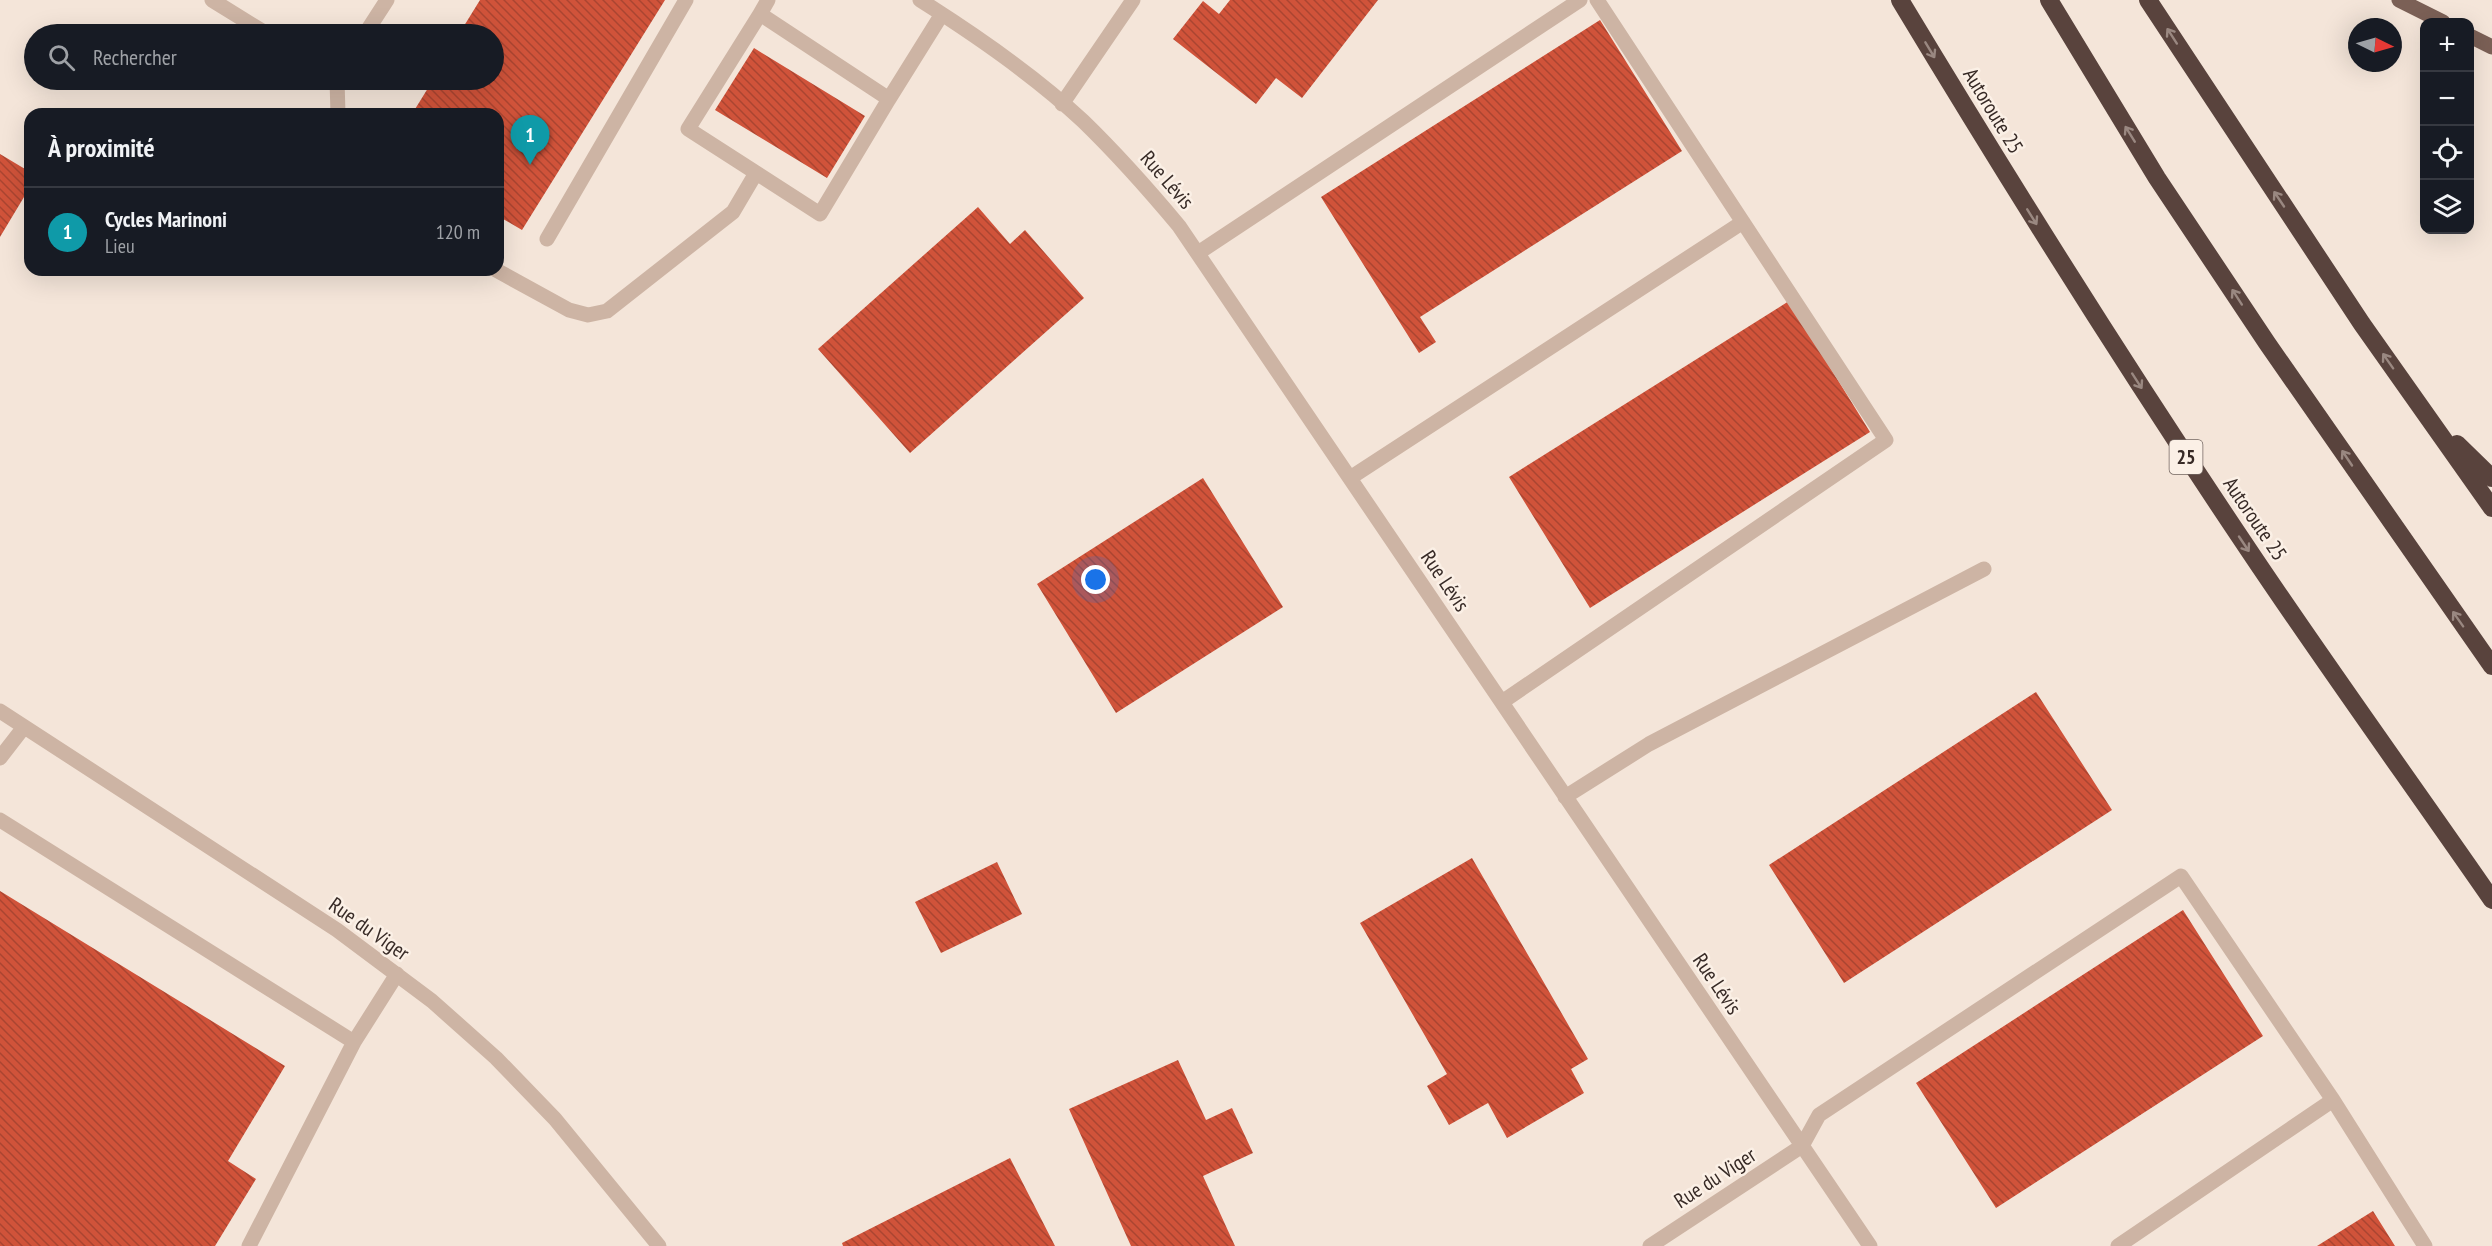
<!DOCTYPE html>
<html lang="fr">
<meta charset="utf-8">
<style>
:root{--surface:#171b24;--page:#242831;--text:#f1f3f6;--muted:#9ea1a6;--line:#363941;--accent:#db2777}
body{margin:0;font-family:"PT Sans Narrow",sans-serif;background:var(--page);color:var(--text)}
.controls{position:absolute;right:18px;top:18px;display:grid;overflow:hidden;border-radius:12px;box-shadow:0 6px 24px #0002}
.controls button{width:54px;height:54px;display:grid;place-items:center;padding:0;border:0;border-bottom:2px solid var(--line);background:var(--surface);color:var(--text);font:30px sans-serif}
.compass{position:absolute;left:2348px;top:18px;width:54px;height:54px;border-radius:50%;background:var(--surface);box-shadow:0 6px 24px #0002;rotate:95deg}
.you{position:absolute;left:1096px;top:580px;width:21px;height:21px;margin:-15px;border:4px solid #fff;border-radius:50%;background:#1a73e8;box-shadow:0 0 0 9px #1a73e833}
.badge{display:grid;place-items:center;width:39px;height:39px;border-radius:50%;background:var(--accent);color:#fff;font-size:20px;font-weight:700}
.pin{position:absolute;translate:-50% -50px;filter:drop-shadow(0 2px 3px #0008)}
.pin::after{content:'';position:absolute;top:32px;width:21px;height:18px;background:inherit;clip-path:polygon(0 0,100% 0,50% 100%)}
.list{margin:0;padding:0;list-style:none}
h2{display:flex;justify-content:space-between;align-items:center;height:78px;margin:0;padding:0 24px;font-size:26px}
h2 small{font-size:20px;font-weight:400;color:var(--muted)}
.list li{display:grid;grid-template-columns:39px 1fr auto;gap:18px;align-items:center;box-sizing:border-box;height:90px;padding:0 24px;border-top:2px solid var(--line)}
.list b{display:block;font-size:22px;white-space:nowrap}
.list p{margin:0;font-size:20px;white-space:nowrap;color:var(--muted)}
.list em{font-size:20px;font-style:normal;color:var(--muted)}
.icon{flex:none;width:33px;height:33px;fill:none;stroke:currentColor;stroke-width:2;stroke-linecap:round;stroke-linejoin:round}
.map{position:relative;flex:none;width:2492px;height:1246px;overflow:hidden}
.search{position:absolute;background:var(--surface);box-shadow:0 6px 24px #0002;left:24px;top:24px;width:480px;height:66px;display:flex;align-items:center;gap:15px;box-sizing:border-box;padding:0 21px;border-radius:33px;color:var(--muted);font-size:22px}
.panel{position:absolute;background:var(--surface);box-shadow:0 6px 24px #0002;left:24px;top:108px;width:480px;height:168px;border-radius:18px}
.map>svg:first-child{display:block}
.building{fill:url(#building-back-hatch)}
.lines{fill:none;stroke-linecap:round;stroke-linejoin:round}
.minor{stroke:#cdb4a4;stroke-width:15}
.major{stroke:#7b6056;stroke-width:15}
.highway{stroke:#59433d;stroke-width:18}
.oneway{stroke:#9a8881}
.labels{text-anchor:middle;stroke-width:5;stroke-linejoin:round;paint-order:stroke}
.shield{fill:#fbf0e6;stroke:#726560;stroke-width:1.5}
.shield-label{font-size:20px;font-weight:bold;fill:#372a26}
.street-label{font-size:21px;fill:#372a26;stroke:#fbf0e6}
</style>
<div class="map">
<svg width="2492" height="1246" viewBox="0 0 2492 1246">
<defs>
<pattern id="building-back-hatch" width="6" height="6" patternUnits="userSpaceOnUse" patternTransform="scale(1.5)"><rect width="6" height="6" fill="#d0533a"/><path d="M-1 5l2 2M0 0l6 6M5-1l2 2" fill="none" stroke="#aa4531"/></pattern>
</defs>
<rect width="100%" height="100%" fill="#f4e5d9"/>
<!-- building -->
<path class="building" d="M 480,0 L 665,0 L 522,230 L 498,216 L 498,114 L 412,114 L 433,80 L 494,80 L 494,34 L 459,34 Z
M 1230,0 L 1378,0 L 1302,98 L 1276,78 L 1256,104 L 1173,39 L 1203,1 L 1219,14 Z
M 1600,20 L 1682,151 L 1420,317 L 1436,342 L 1419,353 L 1321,197 Z
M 754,48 L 865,116 L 827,178 L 715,110 Z
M 0,154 L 30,172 L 30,187 L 0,237 Z
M 978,207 L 1010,244 L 1025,230 L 1084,298 L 910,453 L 818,349 Z
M 1789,301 L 1870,432 L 1590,608 L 1509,477 Z
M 1203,478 L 1283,607 L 1116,713 L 1037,584 Z
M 2036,692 L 2112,810 L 1844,983 L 1769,865 Z
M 1472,858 L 1588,1059 L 1571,1069 L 1584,1093 L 1507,1138 L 1488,1103 L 1449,1125 L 1427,1086 L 1447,1074 L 1360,923 Z
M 997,862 L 1022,914 L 941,953 L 915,902 Z
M 0,891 L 285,1066 L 228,1161 L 256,1179 L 215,1246 L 0,1246 Z
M 2183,910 L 2263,1036 L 1996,1208 L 1916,1083 Z
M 1178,1060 L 1206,1120 L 1232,1108 L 1253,1153 L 1203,1176 L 1235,1246 L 1131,1246 L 1069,1109 Z
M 1010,1158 L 1055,1246 L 843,1246 L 842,1243 Z
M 2373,1211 L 2395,1246 L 2317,1246 Z"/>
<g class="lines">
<!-- minor -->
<path class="minor" d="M 212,0 L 267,34
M 768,0 L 760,14 L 889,99 L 942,14
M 920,0 C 977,36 1034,75 1083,121 C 1117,154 1149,190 1179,226 L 1870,1246
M 760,14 L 688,129 L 820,214 L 889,99
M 365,34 L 387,0
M 337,80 L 338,114
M 1062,104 L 1133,0
M 547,239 L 686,0
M 1198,253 L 1580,0
M 496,270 L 569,310 L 588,315 L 607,311 L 733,212 L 756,173
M 1350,478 L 1743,222
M 1502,702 L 1886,440 L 1597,0
M 0,711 L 337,930 L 432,1001 L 496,1058 L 555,1119 L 659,1246
M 0,758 L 24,727
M 1565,797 L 1649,744 L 1984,569
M 0,820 L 354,1042 L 397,974
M 249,1246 L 354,1042
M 1650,1246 L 1802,1146 L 1819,1115 L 2181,876 L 2333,1100 L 2425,1246
M 2118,1246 L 2333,1100"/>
<!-- major -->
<path class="major" d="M 2399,0 L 2443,22
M 2470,36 L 2492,47"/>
<!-- highway -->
<path class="highway" d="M 1900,0 C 2012,186 2127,369 2248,549 C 2327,667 2411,783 2492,900
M 2049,0 L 2157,178 L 2267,343 L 2492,666
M 2148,0 L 2362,324 L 2492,508
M 2457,444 L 2492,478"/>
</g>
<!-- one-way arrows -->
<defs><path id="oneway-shaft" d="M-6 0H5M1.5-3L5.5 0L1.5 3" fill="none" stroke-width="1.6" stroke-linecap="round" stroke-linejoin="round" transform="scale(1.5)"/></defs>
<g class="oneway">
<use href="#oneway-shaft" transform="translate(2172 36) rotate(-123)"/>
<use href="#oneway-shaft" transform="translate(1930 50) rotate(59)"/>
<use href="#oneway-shaft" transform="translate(2130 134) rotate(-122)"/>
<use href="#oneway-shaft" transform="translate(2279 199) rotate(-124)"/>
<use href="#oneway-shaft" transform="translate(2032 217) rotate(58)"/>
<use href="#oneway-shaft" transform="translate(2237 297) rotate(-123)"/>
<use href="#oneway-shaft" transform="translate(2388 361) rotate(-125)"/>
<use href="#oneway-shaft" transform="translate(2137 381) rotate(57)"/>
<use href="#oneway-shaft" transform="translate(2347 458) rotate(-124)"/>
<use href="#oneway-shaft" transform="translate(2244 544) rotate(56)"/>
<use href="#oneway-shaft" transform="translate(2458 619) rotate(-125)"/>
</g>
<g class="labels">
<!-- shield labels -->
<rect class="shield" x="2169.5" y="440" width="33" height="34" rx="4.5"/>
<g class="shield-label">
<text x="2186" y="464">25</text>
</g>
<!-- street labels -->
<g class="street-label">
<text transform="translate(1993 111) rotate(59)" y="7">Autoroute 25</text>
<text transform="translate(1167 180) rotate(49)" y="7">Rue Lévis</text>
<text transform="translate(2255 519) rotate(56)" y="7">Autoroute 25</text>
<text transform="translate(1445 581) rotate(56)" y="7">Rue Lévis</text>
<text transform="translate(369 929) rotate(35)" y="7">Rue du Viger</text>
<text transform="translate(1717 984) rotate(56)" y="7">Rue Lévis</text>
<text transform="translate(1715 1178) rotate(-33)" y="7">Rue du Viger</text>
</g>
</g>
</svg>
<div class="controls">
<button>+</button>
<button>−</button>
<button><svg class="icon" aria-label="locate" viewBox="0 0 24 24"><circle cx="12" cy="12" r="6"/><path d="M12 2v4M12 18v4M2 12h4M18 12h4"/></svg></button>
<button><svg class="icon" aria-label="layers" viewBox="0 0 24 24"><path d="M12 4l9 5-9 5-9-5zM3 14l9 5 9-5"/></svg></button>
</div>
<svg class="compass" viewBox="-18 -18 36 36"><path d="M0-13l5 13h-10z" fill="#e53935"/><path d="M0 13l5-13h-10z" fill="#9ea1a6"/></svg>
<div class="you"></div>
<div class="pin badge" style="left:530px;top:165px;background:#0f9aa8">1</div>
<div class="search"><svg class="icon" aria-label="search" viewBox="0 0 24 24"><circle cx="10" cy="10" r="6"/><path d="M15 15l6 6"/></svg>Rechercher</div>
<section class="panel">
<h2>À proximité<small></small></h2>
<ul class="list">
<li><span class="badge" style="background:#0f9aa8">1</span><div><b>Cycles Marinoni</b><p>Lieu</p></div><em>120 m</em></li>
</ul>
</section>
</div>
